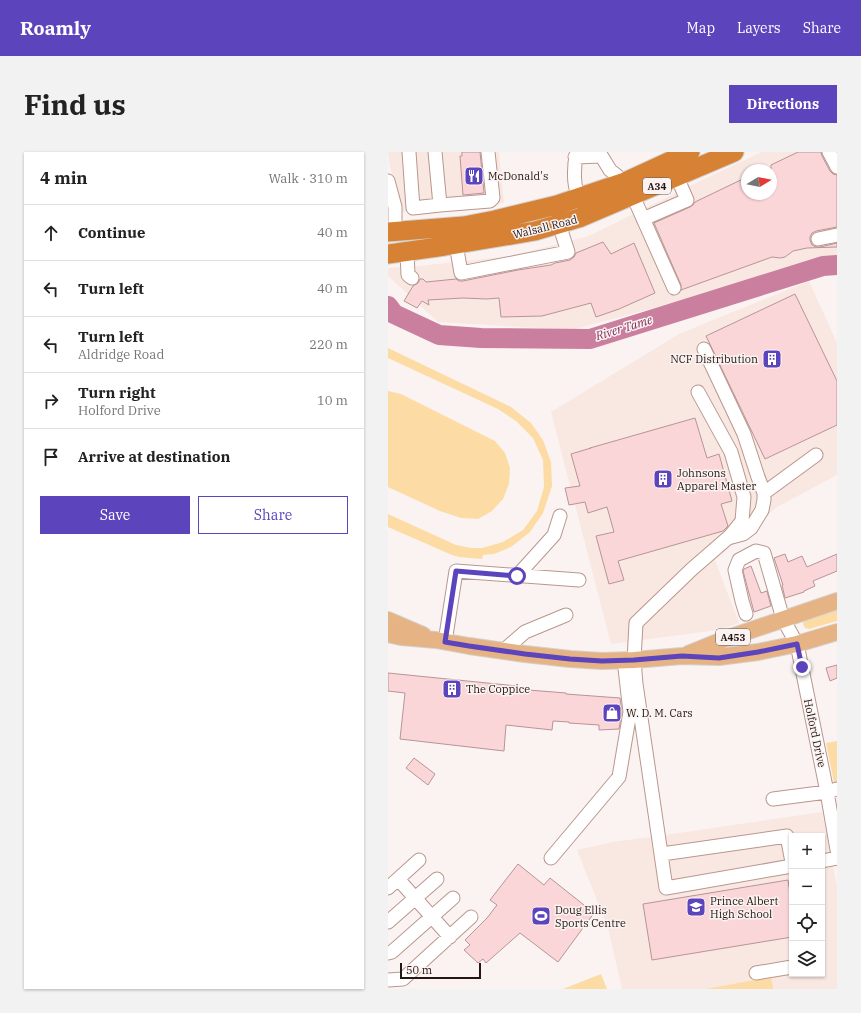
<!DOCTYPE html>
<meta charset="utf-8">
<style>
:root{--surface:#fff;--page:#f2f2f2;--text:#222;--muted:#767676;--line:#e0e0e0;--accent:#5c44bc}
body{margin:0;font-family:"IBM Plex Serif",serif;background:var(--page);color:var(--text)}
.controls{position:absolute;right:12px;bottom:12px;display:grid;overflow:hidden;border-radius:0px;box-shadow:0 1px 3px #0004}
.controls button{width:36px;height:36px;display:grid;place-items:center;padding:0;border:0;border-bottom:1px solid var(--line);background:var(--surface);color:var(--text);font:20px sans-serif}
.compass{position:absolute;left:353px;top:12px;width:36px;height:36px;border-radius:50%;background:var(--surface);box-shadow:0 1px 3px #0004;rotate:80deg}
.scale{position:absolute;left:12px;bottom:10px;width:81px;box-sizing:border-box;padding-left:4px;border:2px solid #231713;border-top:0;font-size:11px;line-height:14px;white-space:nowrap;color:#231713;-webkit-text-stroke:3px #fbf3f1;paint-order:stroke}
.stop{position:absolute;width:12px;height:12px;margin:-9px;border:3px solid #5c44bc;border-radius:50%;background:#fff}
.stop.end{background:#5c44bc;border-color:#fff;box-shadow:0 1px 4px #0008}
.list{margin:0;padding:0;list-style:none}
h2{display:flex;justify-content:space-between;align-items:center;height:52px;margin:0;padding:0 16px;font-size:17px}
h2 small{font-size:13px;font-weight:400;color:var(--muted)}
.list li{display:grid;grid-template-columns:26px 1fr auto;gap:12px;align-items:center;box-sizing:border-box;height:56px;padding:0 16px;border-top:1px solid var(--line)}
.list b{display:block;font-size:15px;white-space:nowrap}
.list p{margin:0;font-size:13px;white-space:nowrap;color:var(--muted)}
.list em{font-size:13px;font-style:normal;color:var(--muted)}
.actions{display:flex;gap:8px;padding:12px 16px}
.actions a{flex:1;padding:9px 0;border:1px solid var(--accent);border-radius:0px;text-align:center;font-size:14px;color:var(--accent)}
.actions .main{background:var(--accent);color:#fff}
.icon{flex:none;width:22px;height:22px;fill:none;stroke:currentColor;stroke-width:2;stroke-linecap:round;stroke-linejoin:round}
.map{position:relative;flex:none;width:449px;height:837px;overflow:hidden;border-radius:0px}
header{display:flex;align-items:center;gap:24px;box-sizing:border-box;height:56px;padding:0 20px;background:var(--accent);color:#fff}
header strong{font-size:19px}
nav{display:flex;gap:22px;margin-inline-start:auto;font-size:14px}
.intro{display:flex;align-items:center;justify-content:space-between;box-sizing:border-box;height:96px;padding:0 24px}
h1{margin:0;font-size:28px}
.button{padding:10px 18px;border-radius:0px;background:var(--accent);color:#fff;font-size:14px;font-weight:700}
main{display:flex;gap:24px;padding:0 24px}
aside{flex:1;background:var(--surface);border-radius:0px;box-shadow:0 1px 3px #0004}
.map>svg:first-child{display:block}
.built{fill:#f9e7e2;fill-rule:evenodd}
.green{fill:#fcdca4}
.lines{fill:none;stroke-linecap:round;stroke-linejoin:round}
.river{stroke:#ca7f9f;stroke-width:20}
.building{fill:#fad6d8;stroke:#b89496}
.minor-casing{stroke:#b9978d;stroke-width:15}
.major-casing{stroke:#d3d1d0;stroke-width:18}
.highway-casing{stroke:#d3d1d0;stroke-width:21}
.minor{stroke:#fff;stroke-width:13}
.major{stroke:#e6b385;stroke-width:16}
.highway{stroke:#d68133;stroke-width:19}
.route{stroke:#5c44bc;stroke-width:5}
.labels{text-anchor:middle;stroke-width:3;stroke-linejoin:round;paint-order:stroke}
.shield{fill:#fbf3f1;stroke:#645956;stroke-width:1}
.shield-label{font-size:10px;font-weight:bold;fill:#231713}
.poi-label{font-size:11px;fill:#231713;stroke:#fbf3f1;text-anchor:start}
.street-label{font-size:11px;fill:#231713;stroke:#fbf3f1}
.water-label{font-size:12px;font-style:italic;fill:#7f2653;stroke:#fbf3f1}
</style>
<header>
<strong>Roamly</strong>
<nav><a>Map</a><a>Layers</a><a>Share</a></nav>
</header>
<div class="intro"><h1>Find us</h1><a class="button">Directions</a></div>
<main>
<aside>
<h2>4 min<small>Walk · 310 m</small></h2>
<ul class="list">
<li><svg class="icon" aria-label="ahead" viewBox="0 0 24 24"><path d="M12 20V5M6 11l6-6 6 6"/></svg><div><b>Continue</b></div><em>40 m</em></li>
<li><svg class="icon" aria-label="left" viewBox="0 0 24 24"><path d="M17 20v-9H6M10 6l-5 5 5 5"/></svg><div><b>Turn left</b></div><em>40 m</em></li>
<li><svg class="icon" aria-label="left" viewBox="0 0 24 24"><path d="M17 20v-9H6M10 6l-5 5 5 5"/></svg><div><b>Turn left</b><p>Aldridge Road</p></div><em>220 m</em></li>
<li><svg class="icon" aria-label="right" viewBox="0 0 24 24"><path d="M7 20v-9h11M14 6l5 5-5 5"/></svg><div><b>Turn right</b><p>Holford Drive</p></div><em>10 m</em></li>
<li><svg class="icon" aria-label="arrive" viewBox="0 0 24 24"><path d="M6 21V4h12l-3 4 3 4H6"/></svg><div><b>Arrive at destination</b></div></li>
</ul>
<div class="actions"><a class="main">Save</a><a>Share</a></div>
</aside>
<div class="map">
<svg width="449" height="837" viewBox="0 0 449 837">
<rect width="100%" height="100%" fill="#fbf3f1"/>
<!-- built -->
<path class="built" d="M 0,0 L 111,0 L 116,51 L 15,60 L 2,15 Z
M 374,0 L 449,0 L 449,107 L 183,178 L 50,170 L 0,124 L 0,116 L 31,114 L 124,104 L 201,84 L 314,28 ZM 359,18 L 383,18 L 383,42 L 359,42 Z
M 421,129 L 449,191 L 449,323 L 389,355 L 327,408 L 351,471 L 330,478 L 223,492 L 163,260 L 291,182 Z
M 434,660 L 449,734 L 449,837 L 234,837 L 220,776 L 189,698 L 224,690 L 263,685 ZM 404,684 L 434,684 L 434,822 L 404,822 Z"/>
<!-- green -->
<path class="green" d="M 0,196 L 123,255 L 143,271 L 155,288 L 163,310 L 164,334 L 155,361 L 142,380 L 123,395 L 106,402 L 95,403 L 94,407 L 71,405 L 64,403 L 0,375 L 0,362 L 68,393 L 83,396 L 94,396 L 115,390 L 135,378 L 149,359 L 156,335 L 155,308 L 145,286 L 128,269 L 110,257 L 0,206 Z
M 0,239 L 13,242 L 107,289 L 117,301 L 122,316 L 121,332 L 115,347 L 104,359 L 90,367 L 73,366 L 52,359 L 0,335 Z
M 449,457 L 449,469 L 421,477 L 417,476 L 415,472 L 416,468 Z
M 449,589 L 449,646 L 438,591 Z
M 213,822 L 219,837 L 175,837 Z
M 383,825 L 385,837 L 318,837 Z"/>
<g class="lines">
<!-- river -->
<path class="river" d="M 0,154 L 6,162 L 51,183 L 93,186 L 202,187 L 435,114 L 449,113"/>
</g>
<!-- building -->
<path class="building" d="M 74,0 L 92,0 L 96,41 L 75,43 L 72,4 L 74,4 Z
M 410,0 L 433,0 L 434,4 L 442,19 L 445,22 L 449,23 L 449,75 L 428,79 L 424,81 L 422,85 L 422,88 L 424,93 L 428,95 L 432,95 L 449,91 L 449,95 L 419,96 L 405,99 L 397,105 L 392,106 L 384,105 L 293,138 L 293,133 L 266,71 L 302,55 L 305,53 L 307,50 L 359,25 L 359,42 L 383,42 L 383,13 Z
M 215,90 L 223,102 L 246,91 L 267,141 L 231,157 L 208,165 L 203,151 L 154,164 L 113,165 L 111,146 L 99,147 L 75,146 L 40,148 L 41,153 L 34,149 L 29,156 L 16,149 L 25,134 L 30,131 L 32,127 L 35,127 L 38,130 L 68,127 L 71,129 L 75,129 L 130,118 L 163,113 L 167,111 L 182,108 L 186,105 L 188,101 Z
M 407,142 L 449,229 L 449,273 L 377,307 L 318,184 Z
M 307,266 L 319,306 L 331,302 L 344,349 L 333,352 L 340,374 L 335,379 L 230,409 L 236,428 L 221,432 L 208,384 L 226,380 L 219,355 L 200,361 L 197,350 L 181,353 L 177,336 L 192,334 L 183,302 L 203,296 L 202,296 Z
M 397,402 L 400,410 L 414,404 L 419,415 L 449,402 L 449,419 L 425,429 L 427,434 L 416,439 L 416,440 L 397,446 L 394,433 L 395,433 L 386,406 Z
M 363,414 L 373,441 L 379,439 L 383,454 L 366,460 L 355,419 L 356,417 Z
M 449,513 L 449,526 L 442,529 L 438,516 Z
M 0,521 L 129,534 L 128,537 L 178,541 L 178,542 L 232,546 L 234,560 L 231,577 L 211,578 L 211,573 L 181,571 L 181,570 L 165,569 L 164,578 L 118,573 L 116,599 L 12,587 L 17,541 L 0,539 Z
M 26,606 L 47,622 L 40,633 L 18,616 Z
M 130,712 L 156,733 L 162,726 L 206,761 L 170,810 L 132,781 L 98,811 L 95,807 L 90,811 L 76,798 L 82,793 L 77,788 L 99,766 L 109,753 L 102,748 Z
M 400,728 L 404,754 L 404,785 L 264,808 L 255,752 Z"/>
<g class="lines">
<!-- minor casing -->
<g class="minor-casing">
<path id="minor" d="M 21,0 L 25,56 L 52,53 L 47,0
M 189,0 C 186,11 184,38 193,46 C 194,48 196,49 198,50
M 211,0 L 222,18 L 237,30
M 441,0 L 449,15
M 187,5 L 213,4
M 0,29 L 7,55 L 7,80
M 245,44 L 286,136
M 52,53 L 102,49 L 105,46 L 100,0
M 255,67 L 299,48 L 289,25
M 430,87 L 449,83
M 68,92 L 73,121 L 180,100 L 171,72
M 19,99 L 20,123 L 24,126
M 316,197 L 356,282 L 370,325 L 376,341
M 310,240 L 343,300 L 356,345 L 354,369 L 342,384 L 304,417 L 248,471 L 246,508 L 248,532 L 278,736 L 404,714
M 340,386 L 355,382 L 363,376 L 374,358 L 376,348 L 376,341 L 428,303
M 129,424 L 166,383 L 172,364
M 358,462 L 354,449 L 347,418 L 351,408 L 368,399 L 376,401 L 395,467 L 409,492 L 439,640 L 449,698
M 57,490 L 68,419 L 191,428
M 115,499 L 137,480 L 178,463
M 385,647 L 439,640 L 449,637
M 274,702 L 399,684 L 404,710
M 163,706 L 231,625 L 242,560 L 236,508
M 434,709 L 449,706
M 10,727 L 62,785
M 0,736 L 31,708
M 0,770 L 49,727
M 0,801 L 4,800 L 65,746
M 368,821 L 404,815
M 0,828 L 15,827 L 83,765"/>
</g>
<!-- major casing -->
<g class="major-casing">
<path id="major" d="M 0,468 L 35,483
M 0,482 L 13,485 L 48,488 L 81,494 L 137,502 L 182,507 L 214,509 L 246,508 L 294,504 L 331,505 L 370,500 L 409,492 L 449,480
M 300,502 L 337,487 L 449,449"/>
</g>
<!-- highway casing -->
<g class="highway-casing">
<path id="highway" d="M 0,80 L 76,74 L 107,68 L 169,53 L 237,30 L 302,0
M 0,102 L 57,94 L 147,79 L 191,66 L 346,0"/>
</g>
<!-- minor -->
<use href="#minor" class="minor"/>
<!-- major -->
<use href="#major" class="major"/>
<!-- highway -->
<use href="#highway" class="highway"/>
</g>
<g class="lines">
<!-- route -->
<path class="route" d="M 129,424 L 68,419 L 57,490 L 81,494 L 137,502 L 182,507 L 214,509 L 246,508 L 294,504 L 331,506 L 370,500 L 409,492 L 414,515"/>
</g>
<!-- icons -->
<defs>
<g id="restaurant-square" transform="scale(1)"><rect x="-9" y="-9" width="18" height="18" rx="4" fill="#5c44bc" stroke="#fbf3f1"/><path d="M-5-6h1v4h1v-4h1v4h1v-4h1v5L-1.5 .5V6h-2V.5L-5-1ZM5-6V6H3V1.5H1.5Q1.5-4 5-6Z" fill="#fff"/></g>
<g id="building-square" transform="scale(1)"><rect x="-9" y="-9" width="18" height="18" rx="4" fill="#5c44bc" stroke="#fbf3f1"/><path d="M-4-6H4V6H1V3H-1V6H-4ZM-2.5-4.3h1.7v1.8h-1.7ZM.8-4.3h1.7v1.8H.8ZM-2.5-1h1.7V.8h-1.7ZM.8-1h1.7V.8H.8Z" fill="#fff"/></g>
<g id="shop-square" transform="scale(1)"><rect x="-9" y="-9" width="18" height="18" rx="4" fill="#5c44bc" stroke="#fbf3f1"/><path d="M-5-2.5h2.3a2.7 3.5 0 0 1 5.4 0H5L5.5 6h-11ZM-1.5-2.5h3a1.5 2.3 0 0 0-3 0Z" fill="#fff"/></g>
<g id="school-square" transform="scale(1)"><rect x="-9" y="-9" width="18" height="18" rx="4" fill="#5c44bc" stroke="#fbf3f1"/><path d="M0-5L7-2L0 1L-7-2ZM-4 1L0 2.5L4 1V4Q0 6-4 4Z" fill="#fff"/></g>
<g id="stadium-square" transform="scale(1)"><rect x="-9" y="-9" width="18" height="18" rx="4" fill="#5c44bc" stroke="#fbf3f1"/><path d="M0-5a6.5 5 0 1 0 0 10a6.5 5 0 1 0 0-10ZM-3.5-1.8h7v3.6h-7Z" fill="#fff"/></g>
</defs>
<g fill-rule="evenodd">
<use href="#restaurant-square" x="86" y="24"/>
<use href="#building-square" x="384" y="207"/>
<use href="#building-square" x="275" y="327"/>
<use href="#building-square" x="64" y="537"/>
<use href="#shop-square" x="224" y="561"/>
<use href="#school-square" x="308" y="755"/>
<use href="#stadium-square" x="153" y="764"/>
</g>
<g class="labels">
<!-- shield labels -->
<g class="shield">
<rect x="255" y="26" width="28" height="16" rx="3"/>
<rect x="328" y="477" width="34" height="16" rx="3"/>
</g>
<g class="shield-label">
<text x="269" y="38">A34</text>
<text x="345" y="489">A453</text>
</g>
<!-- poi labels -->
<g class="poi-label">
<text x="100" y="28">McDonald's</text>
<text x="370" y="211" text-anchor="end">NCF Distribution</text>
<text x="289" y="325">Johnsons<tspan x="289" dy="13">Apparel Master</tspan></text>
<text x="78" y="541">The Coppice</text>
<text x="238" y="565">W. D. M. Cars</text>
<text x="322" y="753">Prince Albert<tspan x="322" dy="13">High School</tspan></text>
<text x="167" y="762">Doug Ellis<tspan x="167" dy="13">Sports Centre</tspan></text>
</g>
<!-- street labels -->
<g class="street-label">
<text transform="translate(157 75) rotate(-14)" y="4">Walsall Road</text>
<text transform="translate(427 581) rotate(78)" y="4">Holford Drive</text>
</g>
<!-- water labels -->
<g class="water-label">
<text transform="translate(236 176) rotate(-17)" y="4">River Tame</text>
</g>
</g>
</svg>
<div class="controls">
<button>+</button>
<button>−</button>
<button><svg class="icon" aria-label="locate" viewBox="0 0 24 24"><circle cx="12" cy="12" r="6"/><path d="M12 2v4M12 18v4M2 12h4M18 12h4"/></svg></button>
<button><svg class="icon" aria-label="layers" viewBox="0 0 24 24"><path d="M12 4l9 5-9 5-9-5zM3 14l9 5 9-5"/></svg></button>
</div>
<svg class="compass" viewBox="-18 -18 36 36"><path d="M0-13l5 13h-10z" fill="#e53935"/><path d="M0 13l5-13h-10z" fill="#767676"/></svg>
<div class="scale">50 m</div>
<div class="stop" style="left:129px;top:424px"></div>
<div class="stop end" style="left:414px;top:515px"></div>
</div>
</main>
